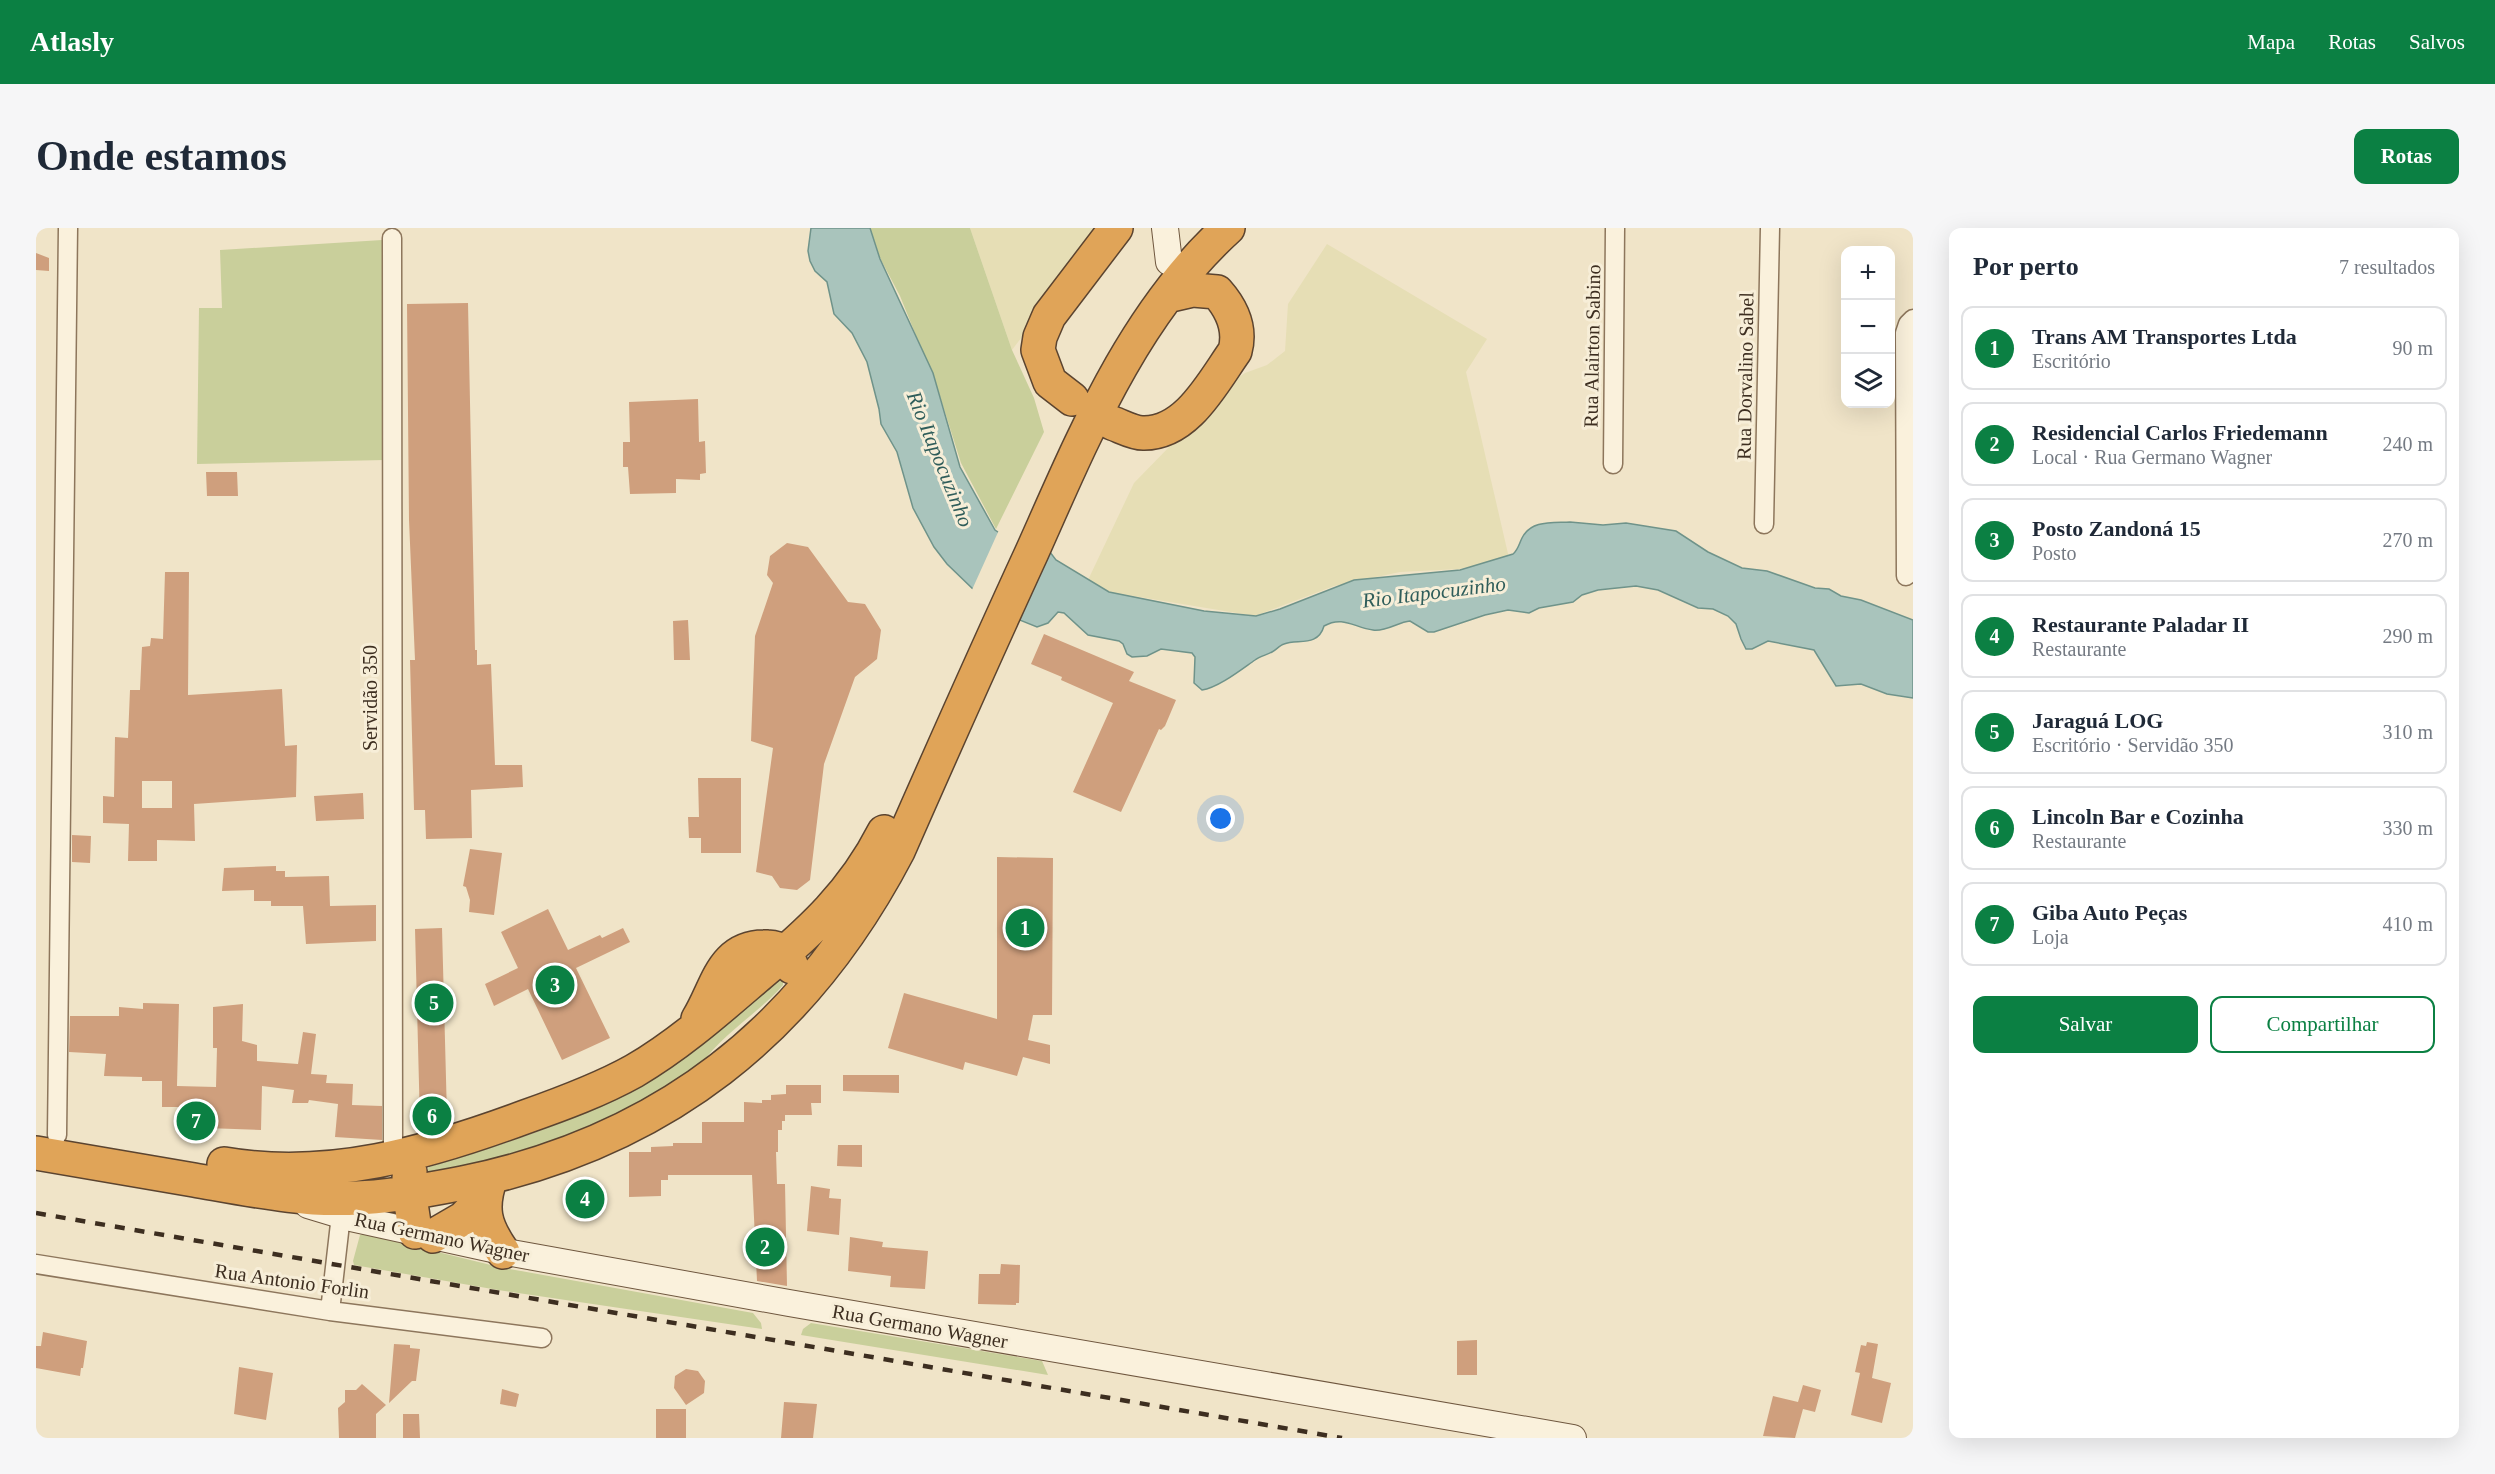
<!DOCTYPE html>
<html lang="pt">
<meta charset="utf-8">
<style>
:root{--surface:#fff;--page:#f6f6f7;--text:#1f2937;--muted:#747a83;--line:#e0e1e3;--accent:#0b8043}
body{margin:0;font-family:"Times New Roman",serif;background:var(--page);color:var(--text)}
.controls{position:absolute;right:18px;top:18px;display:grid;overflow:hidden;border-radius:12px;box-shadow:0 6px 24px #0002}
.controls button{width:54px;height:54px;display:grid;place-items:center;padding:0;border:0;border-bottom:2px solid var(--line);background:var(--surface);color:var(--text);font:30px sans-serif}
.you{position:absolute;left:1185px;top:591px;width:21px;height:21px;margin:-15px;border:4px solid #fff;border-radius:50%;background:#1a73e8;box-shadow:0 0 0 9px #1a73e833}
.badge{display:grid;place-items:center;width:39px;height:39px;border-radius:50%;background:var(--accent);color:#fff;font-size:20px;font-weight:700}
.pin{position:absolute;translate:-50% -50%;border:3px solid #fff;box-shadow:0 2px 6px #0006}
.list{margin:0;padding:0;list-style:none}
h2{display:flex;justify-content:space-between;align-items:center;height:78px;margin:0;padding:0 24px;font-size:26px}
h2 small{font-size:20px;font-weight:400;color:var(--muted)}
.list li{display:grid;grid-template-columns:39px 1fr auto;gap:18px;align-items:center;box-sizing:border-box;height:84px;margin:0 12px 12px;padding:0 12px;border:2px solid var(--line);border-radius:12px}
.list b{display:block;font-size:22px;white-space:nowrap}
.list p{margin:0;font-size:20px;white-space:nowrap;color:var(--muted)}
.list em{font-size:20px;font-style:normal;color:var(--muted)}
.actions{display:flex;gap:12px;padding:18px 24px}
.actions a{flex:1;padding:14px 0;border:2px solid var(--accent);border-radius:12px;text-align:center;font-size:21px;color:var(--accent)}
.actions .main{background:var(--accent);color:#fff}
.icon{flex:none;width:33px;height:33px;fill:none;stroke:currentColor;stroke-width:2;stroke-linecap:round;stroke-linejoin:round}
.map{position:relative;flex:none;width:1877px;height:1210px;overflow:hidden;border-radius:12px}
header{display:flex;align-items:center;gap:36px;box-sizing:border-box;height:84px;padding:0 30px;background:var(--accent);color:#fff}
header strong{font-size:28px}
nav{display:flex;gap:33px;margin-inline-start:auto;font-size:21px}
.intro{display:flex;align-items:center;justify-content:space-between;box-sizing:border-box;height:144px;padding:0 36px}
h1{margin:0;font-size:42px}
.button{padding:15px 27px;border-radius:12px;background:var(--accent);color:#fff;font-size:21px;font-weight:700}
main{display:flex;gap:36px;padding:0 36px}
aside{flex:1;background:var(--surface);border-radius:12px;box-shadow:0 6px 24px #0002}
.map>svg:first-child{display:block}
.farmland{fill:#e6deb5}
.green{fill:#c9cf9b}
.water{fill:#a9c4bc;stroke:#6f938a;stroke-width:1.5}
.pier{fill:#f0e4c8}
.building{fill:#cf9f7d;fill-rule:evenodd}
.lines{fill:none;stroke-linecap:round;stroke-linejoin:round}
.street-casing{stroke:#8d765c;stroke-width:21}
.secondary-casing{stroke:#6f573f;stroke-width:28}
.highway-casing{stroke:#5b4430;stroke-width:36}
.street{stroke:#faf1dc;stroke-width:18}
.secondary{stroke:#faf1dc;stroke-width:26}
.highway{stroke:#e0a458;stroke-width:33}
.rail{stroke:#3d2e20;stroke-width:4.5;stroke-dasharray:10 10;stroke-linecap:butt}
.labels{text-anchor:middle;stroke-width:6;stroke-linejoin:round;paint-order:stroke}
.street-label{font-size:20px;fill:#3d2e20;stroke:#f7eed8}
.water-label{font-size:21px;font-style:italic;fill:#2f5d5a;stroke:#f7eed8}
</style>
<header>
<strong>Atlasly</strong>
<nav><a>Mapa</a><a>Rotas</a><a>Salvos</a></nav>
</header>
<div class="intro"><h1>Onde estamos</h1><a class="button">Rotas</a></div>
<main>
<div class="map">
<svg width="1877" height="1210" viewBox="0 0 1877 1210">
<rect width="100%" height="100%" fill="#f0e4c8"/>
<!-- farmland -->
<path class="farmland" d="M 934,0 L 1068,0 L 976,122 Z
M 1291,16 L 1451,111 L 1430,144 L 1473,330 L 1423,341 L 1364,344 L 1298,358 L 1219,388 L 1073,364 L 1052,352 L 1098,255 L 1135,217 L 1165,179 L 1187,160 L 1209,145 L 1231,137 L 1249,123 L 1252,76 Z"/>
<!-- green -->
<path class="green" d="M 834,0 L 934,0 L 976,122 L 998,170 L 1008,204 L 960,301 L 925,235 L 902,162 L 864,68 L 844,30 Z
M 346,12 L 349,232 L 161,236 L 163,80 L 186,80 L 184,22 Z
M 747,741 L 747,757 C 720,788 679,810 659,846 L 532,914 L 387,950 L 393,939 C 465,917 536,895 602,859 Z
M 328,1006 L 463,1039 L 717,1085 L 725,1095 L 726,1101 L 462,1062 L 318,1037 L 317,1033 L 324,1007 Z
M 775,1095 L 1006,1133 L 1012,1147 L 765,1107 L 767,1101 Z"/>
<!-- water -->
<path class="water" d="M 775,0 L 834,0 L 844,31 L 897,145 L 924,239 L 959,302 L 968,308 L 938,362 L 911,336 L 898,319 L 877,280 L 861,224 L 845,196 L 843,181 L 831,134 L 816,105 L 798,86 L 791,54 L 779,43 L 774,33 L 772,23 Z
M 1534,294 L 1567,297 L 1590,295 L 1640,303 L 1672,324 L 1706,340 L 1731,343 L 1779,360 L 1793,361 L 1805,368 L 1825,372 L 1877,392 L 1877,470 L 1851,466 L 1825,456 L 1800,458 L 1778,422 L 1732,413 L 1716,421 L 1710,421 L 1705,411 L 1700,396 L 1692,388 L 1677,381 L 1662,380 L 1622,362 L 1600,358 L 1562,362 L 1546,367 L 1537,374 L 1503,380 L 1493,385 L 1472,382 L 1449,387 L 1398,404 L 1392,404 L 1374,393 C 1362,394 1350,404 1337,402 C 1319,400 1307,387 1288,398 C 1282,419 1262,411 1248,416 C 1244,417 1240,422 1236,424 C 1231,427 1224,428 1219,432 C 1206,441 1182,460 1166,462 L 1158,455 L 1159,429 L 1156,425 L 1125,421 L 1111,428 L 1096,429 L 1091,426 L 1087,416 L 1083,413 L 1052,407 L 1028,385 L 1022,384 L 1012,395 L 1001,399 L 974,388 L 1007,315 L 1020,332 L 1073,364 L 1168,383 L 1220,388 L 1244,381 L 1318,352 L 1424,342 L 1477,326 C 1482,322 1483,316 1486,310 C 1495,292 1516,295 1534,294 Z"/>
<!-- pier -->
<path class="pier" d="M 963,302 L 969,305 L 986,306 L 955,380 L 935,364 Z"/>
<!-- building -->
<path class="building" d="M 0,25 L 13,30 L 13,43 L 0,42 Z
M 432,75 L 439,422 L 441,422 L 441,437 L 455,436 L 459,537 L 486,537 L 487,559 L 435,562 L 436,610 L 390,611 L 389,582 L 378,582 L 374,432 L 379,432 L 373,292 L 371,76 Z
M 662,171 L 663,214 L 669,213 L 670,245 L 664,246 L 664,252 L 640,251 L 640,265 L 594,266 L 592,239 L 587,239 L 587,214 L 594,214 L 593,174 Z
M 170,244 L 201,244 L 202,268 L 171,268 Z
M 751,315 L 772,319 L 812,374 L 829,376 L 845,402 L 841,431 L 819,449 L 788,536 L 774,652 L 761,662 L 744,660 L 736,648 L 720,644 L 737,520 L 715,513 L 719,408 L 737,355 L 731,347 L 734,328 Z
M 129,344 L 153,344 L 152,467 L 246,461 L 249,518 L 261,517 L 260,569 L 158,576 L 159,613 L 121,612 L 121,633 L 92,633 L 93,596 L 67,595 L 67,568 L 78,569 L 79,509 L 92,510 L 94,462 L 104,462 L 106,419 L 114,418 L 115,410 L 127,411 ZM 106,553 L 136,553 L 136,580 L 106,580 Z
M 652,392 L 654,432 L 638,432 L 637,393 Z
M 1008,406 L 1098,444 L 1093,453 L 1140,472 L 1129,498 L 1125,502 L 1123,501 L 1085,584 L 1037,564 L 1077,475 L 1025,452 L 1026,449 L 995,436 Z
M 662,550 L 705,550 L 705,625 L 665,625 L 665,610 L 653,610 L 652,589 L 663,589 Z
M 327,565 L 328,591 L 280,593 L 278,568 Z
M 36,607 L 55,608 L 54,635 L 36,634 Z
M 434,621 L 466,625 L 458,687 L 433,684 L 434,672 L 430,659 L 427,658 Z
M 961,629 L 1017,630 L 1016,787 L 997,787 L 992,812 L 1014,817 L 1014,836 L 987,829 L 981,848 L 929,834 L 927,842 L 852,820 L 868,765 L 961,791 Z
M 240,638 L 240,643 L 249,643 L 249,649 L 293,648 L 294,678 L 340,677 L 340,713 L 270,716 L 267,678 L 235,678 L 235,673 L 218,673 L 218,662 L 186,663 L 188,640 Z
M 512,681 L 532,722 L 564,707 L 566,710 L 587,700 L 594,714 L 540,740 L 574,810 L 526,832 L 492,761 L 458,778 L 449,756 L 482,740 L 465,704 Z
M 406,700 L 411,888 L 384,895 L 379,701 Z
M 107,775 L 143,776 L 141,858 L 180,859 L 181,820 L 177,820 L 177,779 L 207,776 L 206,813 L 221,817 L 221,833 L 262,836 L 267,804 L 280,806 L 275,846 L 291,847 L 290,855 L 317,856 L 316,877 L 346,878 L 346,912 L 299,909 L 302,876 L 273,872 L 272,875 L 256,875 L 258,862 L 226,858 L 225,902 L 141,899 L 142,879 L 126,879 L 126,853 L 106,853 L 106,849 L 68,848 L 70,826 L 33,824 L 34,788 L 83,788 L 83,779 L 107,781 Z
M 807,847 L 863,847 L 863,865 L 807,863 Z
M 750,857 L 785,857 L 785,875 L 775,875 L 776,887 L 749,887 L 749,893 L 746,893 L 746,902 L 742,902 L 742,924 L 740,924 L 741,956 L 749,956 L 751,1058 L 721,1053 L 716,947 L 632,947 L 632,952 L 625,952 L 625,968 L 593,969 L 593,924 L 615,924 L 615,919 L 637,918 L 637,915 L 666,915 L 666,894 L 708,894 L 708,874 L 726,875 L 726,872 L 735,872 L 735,867 L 750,866 Z
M 802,917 L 826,917 L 826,939 L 801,938 Z
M 775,958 L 794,961 L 793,970 L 805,971 L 803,1007 L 771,1003 Z
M 814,1009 L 847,1014 L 846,1019 L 892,1023 L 889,1061 L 854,1059 L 855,1048 L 812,1043 Z
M 965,1036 L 984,1037 L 983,1075 L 980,1075 L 980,1077 L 942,1076 L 943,1046 L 964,1046 Z
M 7,1104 L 51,1113 L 47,1140 L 45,1140 L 44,1148 L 0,1140 L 0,1118 L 5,1118 Z
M 1441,1112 L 1441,1147 L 1421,1147 L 1421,1113 Z
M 1831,1114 L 1842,1116 L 1836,1150 L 1855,1155 L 1846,1195 L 1815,1187 L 1824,1145 L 1819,1144 L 1825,1117 L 1830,1118 Z
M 358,1116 L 374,1117 L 374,1120 L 384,1121 L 380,1153 L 376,1153 L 353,1175 Z
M 203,1139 L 237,1145 L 230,1192 L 198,1186 Z
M 650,1141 L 662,1143 L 669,1153 L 668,1165 L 650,1177 L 638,1160 L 639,1148 Z
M 326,1156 L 350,1177 L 340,1186 L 340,1210 L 303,1210 L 302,1180 L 309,1174 L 309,1162 L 320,1162 Z
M 1767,1157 L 1785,1162 L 1779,1184 L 1767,1181 L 1759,1210 L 1727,1208 L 1737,1168 L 1762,1174 Z
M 466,1161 L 483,1166 L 480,1179 L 464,1176 Z
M 748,1174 L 781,1176 L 777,1210 L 745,1210 Z
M 620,1181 L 650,1181 L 650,1210 L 620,1210 Z
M 367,1186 L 383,1186 L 384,1210 L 367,1210 Z"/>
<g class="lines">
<!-- street casing -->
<g class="street-casing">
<path id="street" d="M 356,10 L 357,929
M 1577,236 L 1579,0
M 1728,296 L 1734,0
M 1870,348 L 1869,105 L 1872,96 L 1877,91
M 21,907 L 32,0
M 0,1036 L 294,1083 L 506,1110
M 294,1083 L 305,987"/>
</g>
<!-- secondary casing -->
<g class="secondary-casing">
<path id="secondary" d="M 1129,0 L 1133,34
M 272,977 L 315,990 L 470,1024 L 753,1075 L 1537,1210"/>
</g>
<!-- highway casing -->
<g class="highway-casing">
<path id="highway" d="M 1036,171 L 1014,154 L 1002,122 L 1004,109 L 1013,88 L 1080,0
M 1076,195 C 1085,198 1097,205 1107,205 C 1151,206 1177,154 1199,123 C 1205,101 1196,81 1181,64 L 1157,62 L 1131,68
M 662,791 C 682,759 685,717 732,719 C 745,719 752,728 756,739
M 0,925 C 53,934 106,943 158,952 C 198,959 238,967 278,970 C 329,973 377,965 427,955 C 627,914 768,803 862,623 C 906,523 950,424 996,324 C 1047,210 1097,86 1192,0
M 188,936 C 292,954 392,925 489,889 C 526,876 564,862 598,843 C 644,816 683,781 724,746 C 775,703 817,665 848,604
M 374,944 C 370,956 378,989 379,1004
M 455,949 C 444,980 448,997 467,1024
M 397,1008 L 428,990 L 448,969"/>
</g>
<!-- street -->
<use href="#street" class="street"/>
<!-- secondary -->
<use href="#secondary" class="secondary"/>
<!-- highway -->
<use href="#highway" class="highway"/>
<!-- rail -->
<path class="rail" d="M 0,985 L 1306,1210"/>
</g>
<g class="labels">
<!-- street labels -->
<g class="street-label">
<text transform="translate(1556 118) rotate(-89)" y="7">Rua Alairton Sabino</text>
<text transform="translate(1709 148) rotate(-89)" y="7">Rua Dorvalino Sabel</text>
<text transform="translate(334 470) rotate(-90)" y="7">Servidão 350</text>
<text transform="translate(406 1009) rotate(12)" y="7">Rua Germano Wagner</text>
<text transform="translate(256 1053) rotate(8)" y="7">Rua Antonio Forlin</text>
<text transform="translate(884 1098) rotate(10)" y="7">Rua Germano Wagner</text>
</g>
<!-- water labels -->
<g class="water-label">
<text transform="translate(904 231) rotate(68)" y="7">Rio Itapocuzinho</text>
<text transform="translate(1398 364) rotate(-7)" y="7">Rio Itapocuzinho</text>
</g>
</g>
</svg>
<div class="controls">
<button>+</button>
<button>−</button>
<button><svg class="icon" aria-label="layers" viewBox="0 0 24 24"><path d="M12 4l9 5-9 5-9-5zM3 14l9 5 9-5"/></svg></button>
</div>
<div class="you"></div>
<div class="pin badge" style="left:989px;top:700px">1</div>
<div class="pin badge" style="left:729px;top:1019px">2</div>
<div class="pin badge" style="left:519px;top:757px">3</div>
<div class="pin badge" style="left:549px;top:971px">4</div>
<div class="pin badge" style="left:398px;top:775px">5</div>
<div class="pin badge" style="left:396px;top:888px">6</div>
<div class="pin badge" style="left:160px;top:893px">7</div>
</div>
<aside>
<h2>Por perto<small>7 resultados</small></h2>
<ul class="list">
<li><span class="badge">1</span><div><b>Trans AM Transportes Ltda</b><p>Escritório</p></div><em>90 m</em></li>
<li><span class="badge">2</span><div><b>Residencial Carlos Friedemann</b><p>Local · Rua Germano Wagner</p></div><em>240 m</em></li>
<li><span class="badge">3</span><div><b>Posto Zandoná 15</b><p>Posto</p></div><em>270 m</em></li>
<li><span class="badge">4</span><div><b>Restaurante Paladar II</b><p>Restaurante</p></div><em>290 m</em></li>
<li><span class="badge">5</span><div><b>Jaraguá LOG</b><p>Escritório · Servidão 350</p></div><em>310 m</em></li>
<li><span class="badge">6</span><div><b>Lincoln Bar e Cozinha</b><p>Restaurante</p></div><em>330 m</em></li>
<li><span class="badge">7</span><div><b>Giba Auto Peças</b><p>Loja</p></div><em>410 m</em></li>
</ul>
<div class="actions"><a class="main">Salvar</a><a>Compartilhar</a></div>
</aside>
</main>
